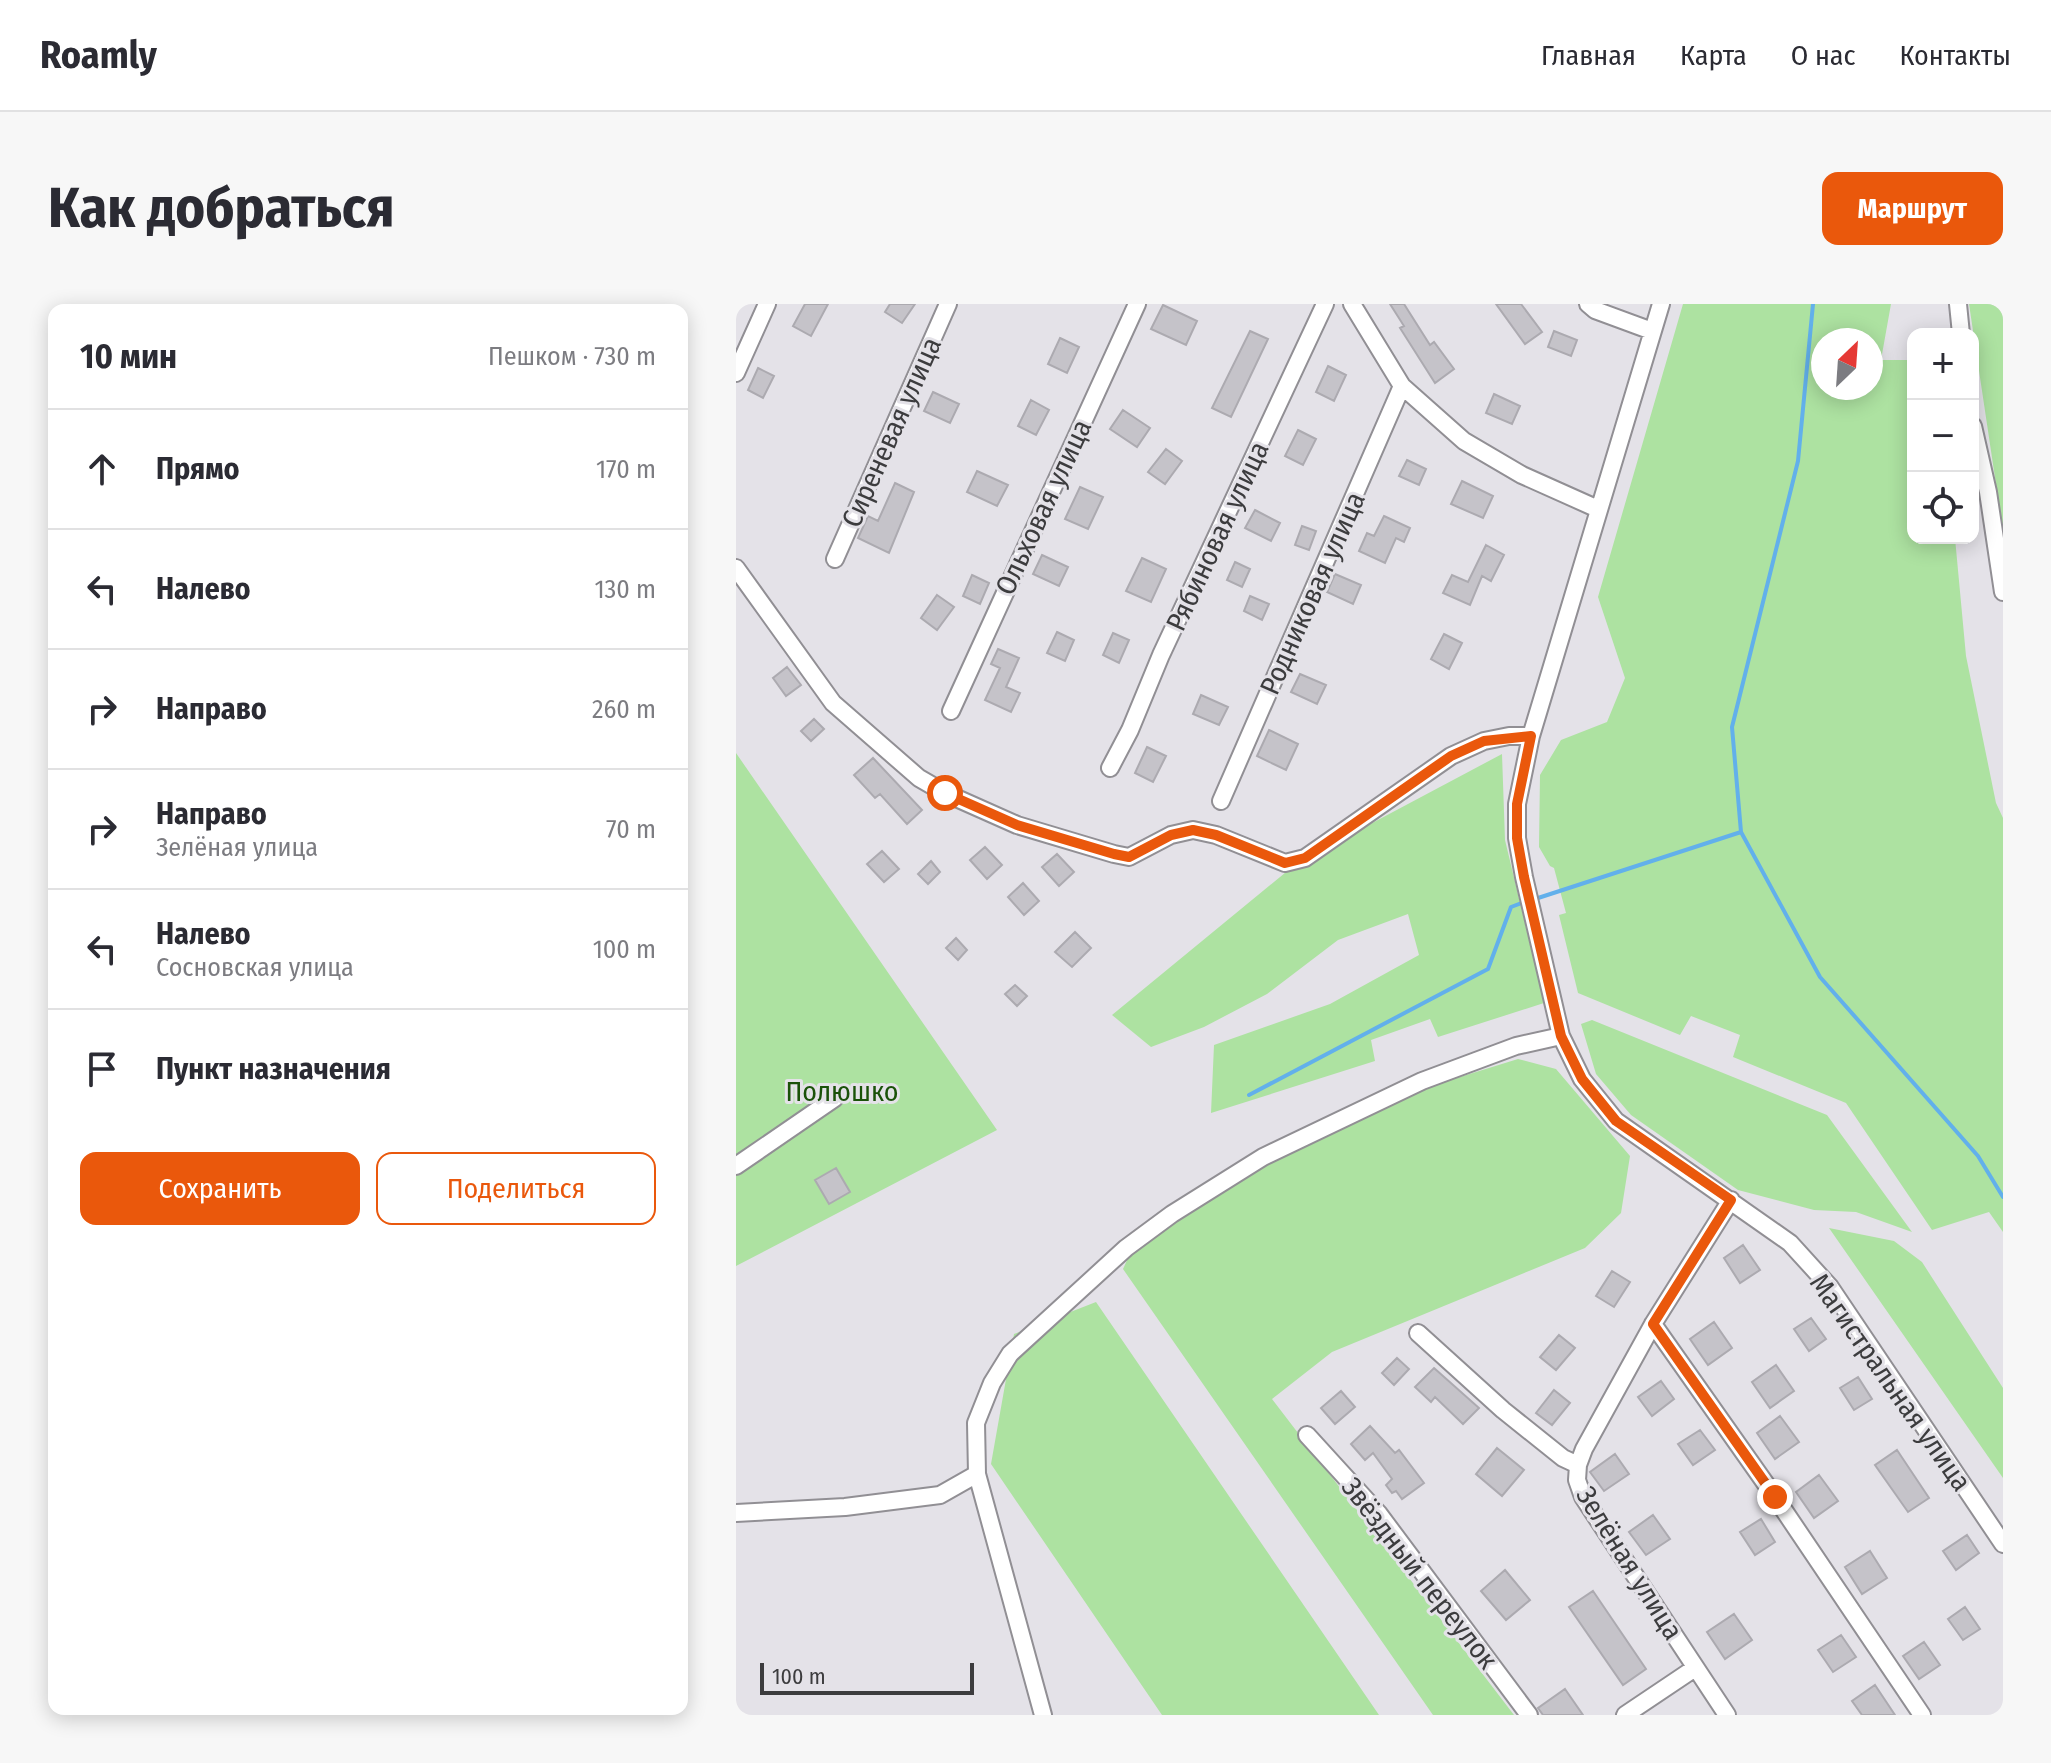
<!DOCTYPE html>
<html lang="ru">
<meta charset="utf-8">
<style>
:root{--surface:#fff;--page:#f7f7f7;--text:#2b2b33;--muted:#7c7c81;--line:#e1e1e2;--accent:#ea580c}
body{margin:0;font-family:"Fira Sans Condensed",sans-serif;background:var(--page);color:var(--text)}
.controls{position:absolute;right:24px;top:24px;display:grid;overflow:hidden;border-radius:16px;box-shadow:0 4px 20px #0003}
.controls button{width:72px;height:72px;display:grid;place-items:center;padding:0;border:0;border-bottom:2px solid var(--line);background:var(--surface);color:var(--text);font:40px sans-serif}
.compass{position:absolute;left:1075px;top:24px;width:72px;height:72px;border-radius:50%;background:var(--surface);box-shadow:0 4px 20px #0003;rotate:25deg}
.scale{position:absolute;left:24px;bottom:20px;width:214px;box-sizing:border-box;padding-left:8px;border:4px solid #3c3c3e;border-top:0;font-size:22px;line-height:28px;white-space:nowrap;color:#3c3c3e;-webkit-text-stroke:6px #e4e2e8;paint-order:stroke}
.stop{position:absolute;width:24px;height:24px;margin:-18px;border:6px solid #ea580c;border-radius:50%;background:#fff}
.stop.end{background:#ea580c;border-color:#fff;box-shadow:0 2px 8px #0008}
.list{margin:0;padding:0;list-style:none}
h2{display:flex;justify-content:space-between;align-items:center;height:104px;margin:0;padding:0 32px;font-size:34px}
h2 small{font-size:26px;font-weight:400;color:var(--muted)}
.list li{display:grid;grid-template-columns:52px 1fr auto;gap:24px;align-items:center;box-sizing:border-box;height:120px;padding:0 32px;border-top:2px solid var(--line)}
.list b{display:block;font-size:30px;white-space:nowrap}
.list p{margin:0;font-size:26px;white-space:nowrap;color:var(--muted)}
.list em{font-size:26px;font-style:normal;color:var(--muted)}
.actions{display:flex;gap:16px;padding:24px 32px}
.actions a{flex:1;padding:18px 0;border:2px solid var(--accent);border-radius:16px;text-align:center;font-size:28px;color:var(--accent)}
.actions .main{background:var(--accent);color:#fff}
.icon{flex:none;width:44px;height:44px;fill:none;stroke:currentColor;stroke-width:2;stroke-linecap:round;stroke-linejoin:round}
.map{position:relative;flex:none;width:1267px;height:1411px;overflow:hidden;border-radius:16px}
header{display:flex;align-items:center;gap:48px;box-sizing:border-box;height:112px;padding:0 40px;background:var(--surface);border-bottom:2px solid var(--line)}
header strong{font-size:38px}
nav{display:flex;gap:44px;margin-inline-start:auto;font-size:28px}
.intro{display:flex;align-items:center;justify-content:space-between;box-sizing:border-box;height:192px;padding:0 48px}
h1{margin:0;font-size:56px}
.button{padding:20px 36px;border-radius:16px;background:var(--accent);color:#fff;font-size:28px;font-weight:700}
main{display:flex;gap:48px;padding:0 48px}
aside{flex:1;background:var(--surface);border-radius:16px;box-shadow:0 4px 20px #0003}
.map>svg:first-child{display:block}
.green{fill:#ade2a1;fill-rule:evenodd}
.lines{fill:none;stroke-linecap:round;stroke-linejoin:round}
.stream{stroke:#62b0eb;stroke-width:4}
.building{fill:#c5c3c9;stroke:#acaab0;stroke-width:2}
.minor-casing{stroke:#918f94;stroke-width:20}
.minor{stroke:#fff;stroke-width:16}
.route{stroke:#ea580c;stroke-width:10}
.labels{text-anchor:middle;stroke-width:6;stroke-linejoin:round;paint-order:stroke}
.street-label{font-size:28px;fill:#3c3c3e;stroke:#e4e2e8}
.park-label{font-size:28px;fill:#1a5209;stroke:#e4e2e8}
</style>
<header>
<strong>Roamly</strong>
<nav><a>Главная</a><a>Карта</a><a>О нас</a><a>Контакты</a></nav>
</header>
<div class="intro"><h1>Как добраться</h1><a class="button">Маршрут</a></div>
<main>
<aside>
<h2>10 мин<small>Пешком · 730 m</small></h2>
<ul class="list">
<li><svg class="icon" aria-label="ahead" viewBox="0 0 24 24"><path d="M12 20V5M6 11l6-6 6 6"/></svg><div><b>Прямо</b></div><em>170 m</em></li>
<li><svg class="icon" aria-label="left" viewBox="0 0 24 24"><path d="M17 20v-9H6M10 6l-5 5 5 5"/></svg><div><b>Налево</b></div><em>130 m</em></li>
<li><svg class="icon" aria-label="right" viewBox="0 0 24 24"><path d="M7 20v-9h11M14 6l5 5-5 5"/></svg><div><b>Направо</b></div><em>260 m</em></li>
<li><svg class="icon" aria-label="right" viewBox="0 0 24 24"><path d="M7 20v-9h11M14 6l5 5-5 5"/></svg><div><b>Направо</b><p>Зелёная улица</p></div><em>70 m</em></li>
<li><svg class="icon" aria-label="left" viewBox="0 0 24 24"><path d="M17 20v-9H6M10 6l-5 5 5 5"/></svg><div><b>Налево</b><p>Сосновская улица</p></div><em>100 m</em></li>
<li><svg class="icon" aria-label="arrive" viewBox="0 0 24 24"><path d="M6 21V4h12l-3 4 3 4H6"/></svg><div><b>Пункт назначения</b></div></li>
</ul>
<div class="actions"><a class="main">Сохранить</a><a>Поделиться</a></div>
</aside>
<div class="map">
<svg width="1267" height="1411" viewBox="0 0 1267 1411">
<rect width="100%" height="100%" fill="#e4e2e8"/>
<!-- green -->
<path class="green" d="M 947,0 L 1155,0 L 1145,56 L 1177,56 L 1177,234 L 1219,234 L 1230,352 L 1260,499 L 1267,514 L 1267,928 L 1253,908 L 1196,926 L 1110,799 L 997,753 L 1004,731 L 955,712 L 944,731 L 842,689 L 823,611 L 830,609 L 818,564 L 814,562 L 803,543 L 804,471 L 825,436 L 871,418 L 889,374 L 862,293 ZM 1135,36 L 1135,84 L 1087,84 L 1087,36 Z
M 1233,0 L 1267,0 L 1267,227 Z
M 0,449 L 261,826 L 0,962 Z
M 766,450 L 769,536 L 808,699 L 702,733 L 694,715 L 635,736 L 639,757 L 475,809 L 478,741 L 594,700 L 683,651 L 672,610 L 602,636 L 531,690 L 468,723 L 415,743 L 376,711 L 561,559 Z
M 856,716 L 1091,811 L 1176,928 L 1120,908 L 1078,906 L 1002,886 L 895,811 L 860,770 L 845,720 Z
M 782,755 L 820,765 L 894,852 L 885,909 L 849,944 L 596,1048 L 536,1095 L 778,1411 L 697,1411 L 387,965 L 399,939 L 551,850 L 698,781 Z
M 1093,924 L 1158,937 L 1186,958 L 1267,1084 L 1267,1174 Z
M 360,998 L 643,1411 L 426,1411 L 255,1160 L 278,1030 Z"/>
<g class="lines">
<!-- stream -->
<path class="stream" d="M 1005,528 L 1084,673 L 1242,852 L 1267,893
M 799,595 L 1005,528 L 996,423 L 1062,157 L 1077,0
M 513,791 L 752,665 L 775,603 L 791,597"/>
</g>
<!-- building -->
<path class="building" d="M 69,0 L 92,0 L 75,32 L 57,22 Z
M 154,0 L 179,0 L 166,19 L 149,8 Z
M 654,0 L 668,0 L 694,41 L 698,38 L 718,65 L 699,79 L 664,24 L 668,22 Z
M 760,0 L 785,0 L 806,28 L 789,40 Z
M 427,1 L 461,17 L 450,41 L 415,25 Z
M 514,27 L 532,35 L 495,113 L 476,104 Z
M 818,27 L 841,36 L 835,52 L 812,43 Z
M 324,34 L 343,43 L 331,69 L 312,60 Z
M 592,62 L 610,71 L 598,97 L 580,88 Z
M 22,64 L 38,72 L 27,94 L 12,86 Z
M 197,88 L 223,100 L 214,119 L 188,107 Z
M 758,90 L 784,102 L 776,120 L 750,109 Z
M 295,96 L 313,106 L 300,131 L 282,122 Z
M 387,106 L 414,124 L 401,143 L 374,125 Z
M 562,126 L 580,135 L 567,161 L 549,152 Z
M 430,145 L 446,157 L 429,180 L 412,168 Z
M 671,156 L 690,165 L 683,181 L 663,172 Z
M 241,167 L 272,181 L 261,202 L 231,188 Z
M 726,177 L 757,192 L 747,214 L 715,200 Z
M 159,179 L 178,188 L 153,249 L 122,234 L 132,212 L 142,217 Z
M 344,183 L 367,193 L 352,225 L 329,215 Z
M 519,206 L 544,219 L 535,237 L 509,224 Z
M 648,212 L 674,224 L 668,238 L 660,234 L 649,259 L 623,247 L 631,229 L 638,232 Z
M 566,222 L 580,227 L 573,246 L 559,241 Z
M 750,241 L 768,251 L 755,277 L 746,272 L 734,301 L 707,289 L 716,271 L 732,278 Z
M 306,251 L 332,263 L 323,282 L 297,270 Z
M 406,254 L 430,265 L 415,298 L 390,287 Z
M 499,258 L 514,265 L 506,283 L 491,276 Z
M 599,270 L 625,281 L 617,300 L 591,288 Z
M 236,271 L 253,279 L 244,300 L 227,292 Z
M 201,291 L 218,303 L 201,326 L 185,314 Z
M 514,292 L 533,300 L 526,316 L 508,307 Z
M 321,328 L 338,336 L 329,357 L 311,349 Z
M 377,329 L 393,336 L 383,359 L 367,351 Z
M 708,330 L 726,339 L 713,365 L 695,355 Z
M 262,345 L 283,354 L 270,383 L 284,389 L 275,408 L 249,396 L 264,364 L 255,360 Z
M 51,363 L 65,381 L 50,392 L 37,374 Z
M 564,370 L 590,381 L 581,400 L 555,388 Z
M 465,391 L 492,403 L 483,421 L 457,410 Z
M 78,415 L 88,425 L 75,437 L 65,427 Z
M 533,426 L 562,440 L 550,466 L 521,452 Z
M 411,443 L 430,452 L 417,478 L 399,469 Z
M 137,454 L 186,506 L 171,520 L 144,490 L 139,494 L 118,471 Z
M 249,543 L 266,561 L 251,575 L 234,556 Z
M 146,547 L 163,565 L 148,578 L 131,560 Z
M 321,550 L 338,568 L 323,582 L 306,563 Z
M 195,557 L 204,568 L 192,580 L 182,570 Z
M 287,579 L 303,597 L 288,611 L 272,593 Z
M 339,628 L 355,644 L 336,663 L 319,648 Z
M 220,634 L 231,646 L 222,656 L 210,644 Z
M 279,681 L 291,692 L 281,702 L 269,690 Z
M 100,864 L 114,888 L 93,900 L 79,876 Z
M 1007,941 L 1024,966 L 1004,979 L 988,954 Z
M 876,967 L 894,978 L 878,1003 L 860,992 Z
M 1075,1014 L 1090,1035 L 1073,1047 L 1058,1025 Z
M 978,1018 L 996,1044 L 972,1061 L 954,1035 Z
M 823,1031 L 839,1044 L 820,1066 L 804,1053 Z
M 661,1054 L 673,1065 L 658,1081 L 646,1069 Z
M 1040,1061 L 1058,1087 L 1034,1104 L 1016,1078 Z
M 698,1064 L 743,1104 L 727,1120 L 699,1093 L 695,1098 L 679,1083 Z
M 1122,1073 L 1136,1095 L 1118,1106 L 1104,1084 Z
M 925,1077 L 938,1095 L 916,1112 L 902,1093 Z
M 818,1086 L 834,1099 L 816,1121 L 800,1109 Z
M 605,1087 L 619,1103 L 599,1120 L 585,1104 Z
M 1044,1112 L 1063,1138 L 1039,1155 L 1021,1129 Z
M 634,1122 L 659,1149 L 663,1146 L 688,1179 L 666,1195 L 660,1187 L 656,1189 L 650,1181 L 656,1175 L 637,1149 L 629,1156 L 615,1140 Z
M 964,1126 L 979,1146 L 957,1161 L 942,1140 Z
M 761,1144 L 788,1166 L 766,1192 L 740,1170 Z
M 1161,1146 L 1193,1194 L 1172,1208 L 1139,1161 Z
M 879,1150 L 893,1170 L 868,1187 L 854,1168 Z
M 1083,1171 L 1102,1197 L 1078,1214 L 1060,1188 Z
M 917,1211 L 934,1235 L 910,1251 L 893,1228 Z
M 1025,1215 L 1039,1238 L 1019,1251 L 1004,1228 Z
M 1231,1231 L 1243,1249 L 1220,1266 L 1207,1247 Z
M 1134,1247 L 1151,1274 L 1126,1290 L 1109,1263 Z
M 769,1266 L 794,1296 L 770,1316 L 745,1287 Z
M 857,1287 L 910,1365 L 887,1381 L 833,1303 Z
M 1229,1303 L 1244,1325 L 1227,1336 L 1212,1315 Z
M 998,1310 L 1016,1336 L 989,1355 L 971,1328 Z
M 1105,1331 L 1120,1353 L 1097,1368 L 1082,1346 Z
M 1188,1338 L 1204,1361 L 1183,1375 L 1167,1352 Z
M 1139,1381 L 1159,1411 L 1126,1411 L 1116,1397 Z
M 829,1385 L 847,1411 L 807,1411 L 802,1404 Z"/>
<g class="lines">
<!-- minor casing -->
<g class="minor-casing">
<path id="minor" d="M 616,0 L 666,82 L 728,137 L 786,171 L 862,205
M 852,0 L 859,6 L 916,27
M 925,0 L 795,432 L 781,500 L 781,534 L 788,573 L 825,732 L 846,775 L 880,817 L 1054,939 L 1094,983 L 1267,1240
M 1222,0 L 1225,30
M 0,69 L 31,0
M 1237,122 L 1252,188 L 1267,288
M 99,255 L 212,0
M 0,264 L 97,399 L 183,474 L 209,489 L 281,521 L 378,550 L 393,553 L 435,531 L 457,526 L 480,531 L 549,559 L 569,554 L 715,452 L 748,437 L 773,432 L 795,432
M 215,407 L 401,0
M 374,464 L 394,426 L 425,351 L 589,0
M 485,497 L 666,82
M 0,862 L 99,794
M 917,1020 L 1039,1193 L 1186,1411
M 682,1029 L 767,1106 L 827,1154 L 842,1161
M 571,1131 L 643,1210 L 793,1411
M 0,1209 L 109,1203 L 204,1191 L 241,1170
M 307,1411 L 241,1170 L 240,1119 L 256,1079 L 274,1050 L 390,944 L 436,910 L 527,853 L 686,777 L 780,742 L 825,732
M 889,1411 L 959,1364
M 991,1411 L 847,1193 L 841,1176 L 842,1161 L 848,1145 L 917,1020 L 995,896"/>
</g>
<!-- minor -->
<use href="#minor" class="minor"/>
</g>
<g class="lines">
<!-- route -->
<path class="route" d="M 209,489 L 281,521 L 378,550 L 393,553 L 435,531 L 457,526 L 480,531 L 549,559 L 569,554 L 715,452 L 748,437 L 795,432 L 781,500 L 781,534 L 788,573 L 825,732 L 846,775 L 880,817 L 995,896 L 917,1020 L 1039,1193"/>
</g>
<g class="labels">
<!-- street labels -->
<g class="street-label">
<text transform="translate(155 128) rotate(-66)" y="10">Сиреневая улица</text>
<text transform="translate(307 203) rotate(-65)" y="10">Ольховая улица</text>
<text transform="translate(481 232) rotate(-65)" y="10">Рябиновая улица</text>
<text transform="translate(576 289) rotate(-66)" y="10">Родниковая улица</text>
<text transform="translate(1155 1078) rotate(55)" y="10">Магистральная улица</text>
<text transform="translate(894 1259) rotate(58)" y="10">Зелёная улица</text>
<text transform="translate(684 1269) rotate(52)" y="10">Звёздный переулок</text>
</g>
<!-- park labels -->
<g class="park-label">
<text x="106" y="797">Полюшко</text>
</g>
</g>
</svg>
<div class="controls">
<button>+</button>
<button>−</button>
<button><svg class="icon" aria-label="locate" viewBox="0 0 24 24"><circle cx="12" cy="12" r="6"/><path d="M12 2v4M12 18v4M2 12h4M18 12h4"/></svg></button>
</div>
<svg class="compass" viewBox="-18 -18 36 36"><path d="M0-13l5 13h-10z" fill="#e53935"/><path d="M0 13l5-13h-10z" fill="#7c7c81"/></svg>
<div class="scale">100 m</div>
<div class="stop" style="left:209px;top:489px"></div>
<div class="stop end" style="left:1039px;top:1193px"></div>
</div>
</main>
